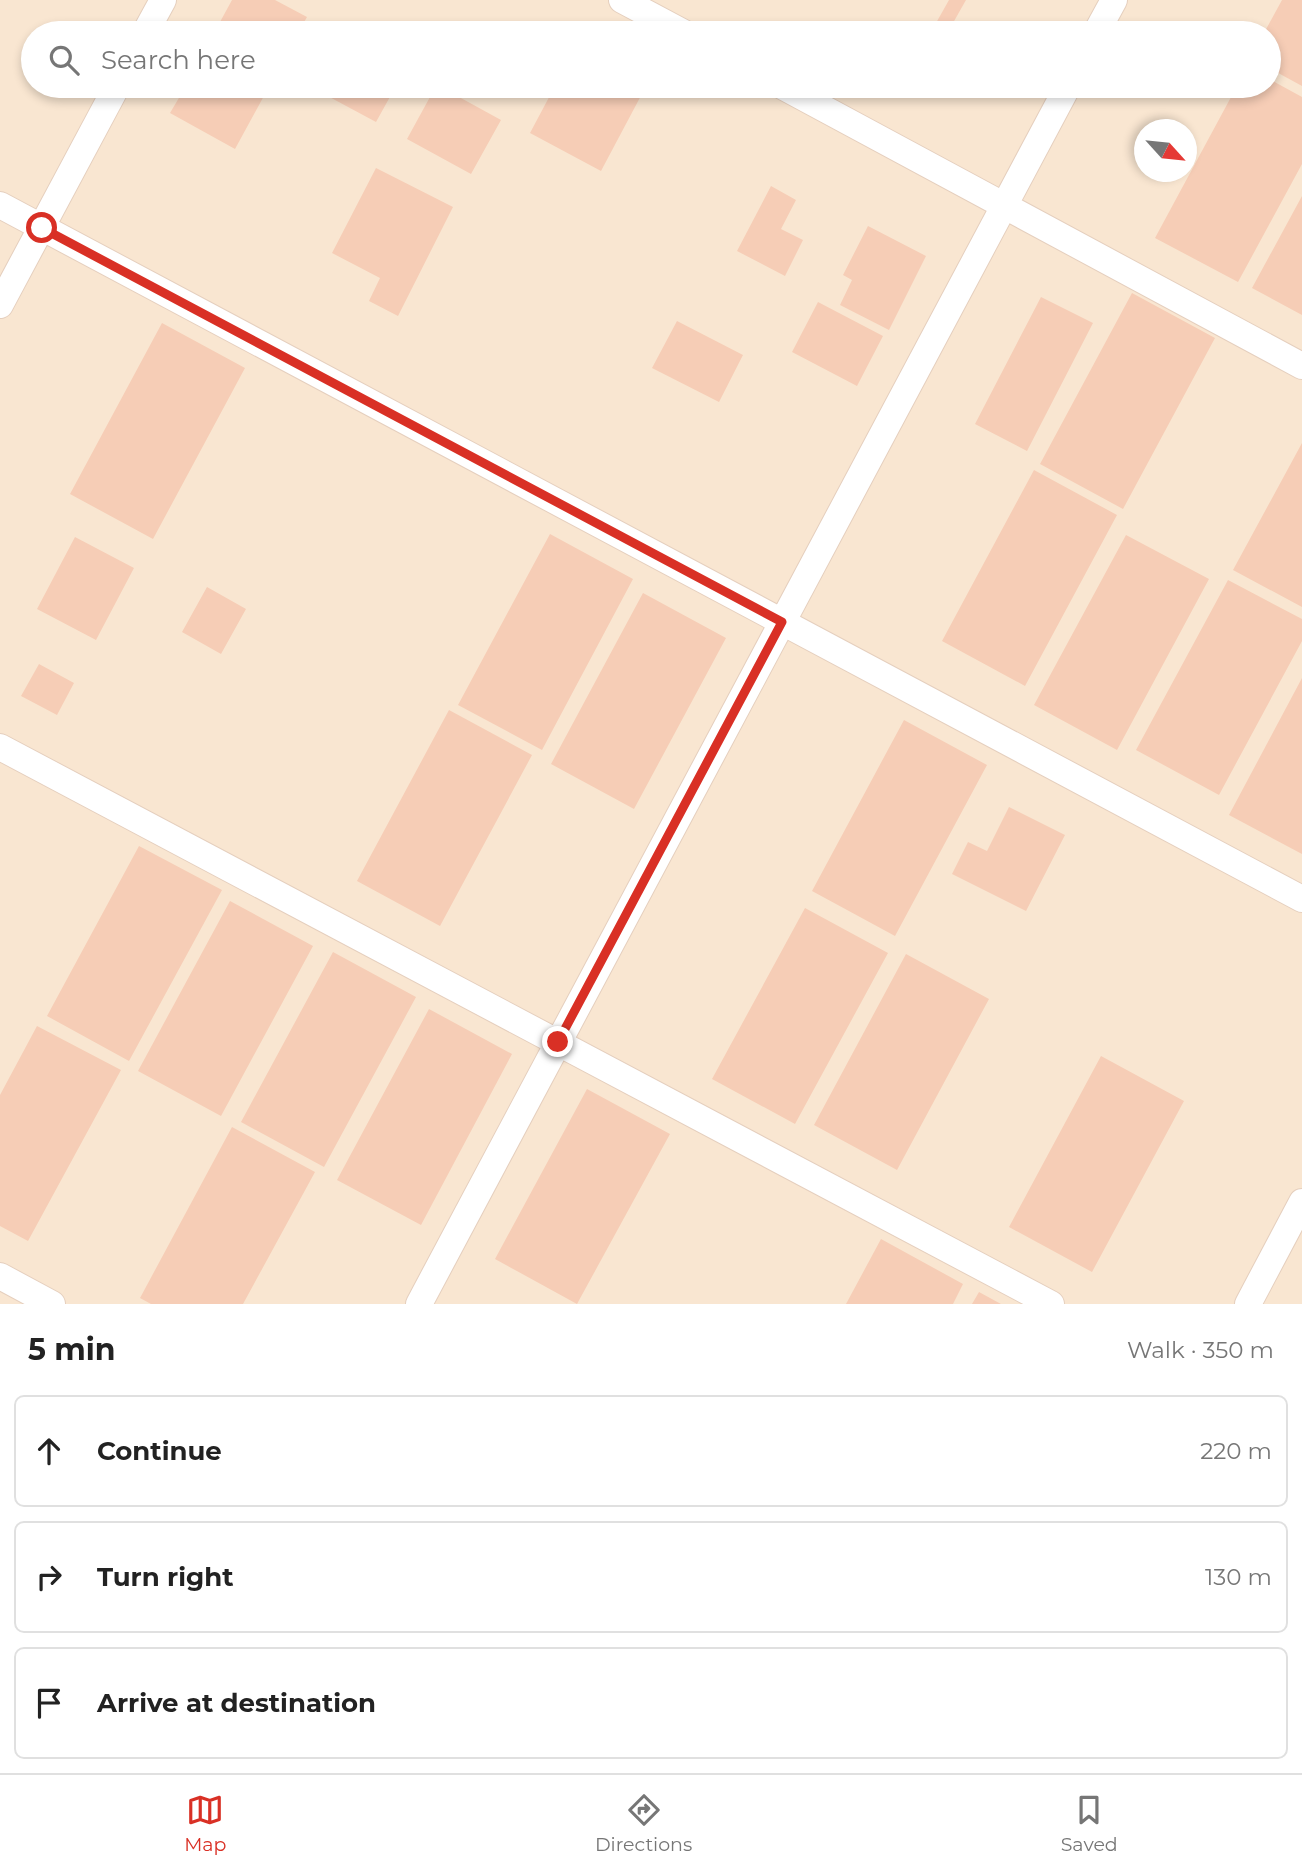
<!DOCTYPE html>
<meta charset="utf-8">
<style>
:root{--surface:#fff;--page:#f6f6f6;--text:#222;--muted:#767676;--line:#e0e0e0;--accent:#d93025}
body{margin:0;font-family:Montserrat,sans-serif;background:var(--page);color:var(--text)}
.compass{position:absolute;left:1134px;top:119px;width:63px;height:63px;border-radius:50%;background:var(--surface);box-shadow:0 4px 10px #0003;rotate:117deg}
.stop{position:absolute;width:21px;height:21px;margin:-16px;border:5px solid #d93025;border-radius:50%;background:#fff}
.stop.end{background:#d93025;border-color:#fff;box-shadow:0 2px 7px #0008}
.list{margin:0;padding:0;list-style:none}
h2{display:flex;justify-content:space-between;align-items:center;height:91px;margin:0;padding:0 28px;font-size:30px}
h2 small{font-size:23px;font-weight:400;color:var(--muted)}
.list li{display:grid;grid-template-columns:46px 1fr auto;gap:21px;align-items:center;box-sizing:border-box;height:112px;margin:0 14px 14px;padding:0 14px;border:2px solid var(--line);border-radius:10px}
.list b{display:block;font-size:26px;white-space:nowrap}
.list em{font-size:23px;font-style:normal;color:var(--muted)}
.icon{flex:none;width:38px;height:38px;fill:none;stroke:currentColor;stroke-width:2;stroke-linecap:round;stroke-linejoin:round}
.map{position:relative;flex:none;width:1302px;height:1304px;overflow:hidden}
.search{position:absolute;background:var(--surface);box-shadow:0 4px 10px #0003;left:21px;right:21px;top:21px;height:77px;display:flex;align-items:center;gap:18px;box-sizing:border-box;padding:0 24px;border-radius:38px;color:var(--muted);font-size:26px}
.sheet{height:469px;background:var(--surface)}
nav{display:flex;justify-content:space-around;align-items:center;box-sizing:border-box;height:98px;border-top:2px solid var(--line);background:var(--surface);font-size:19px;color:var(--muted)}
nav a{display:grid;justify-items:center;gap:4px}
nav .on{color:var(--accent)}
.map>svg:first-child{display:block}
.residential{fill:#f9e6d1;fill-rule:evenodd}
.building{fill:#f6cdb6}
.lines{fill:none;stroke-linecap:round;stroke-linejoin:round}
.street-casing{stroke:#e5cfbe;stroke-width:28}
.street{stroke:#fff;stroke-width:26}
.route{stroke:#d93025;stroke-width:9}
</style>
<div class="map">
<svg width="1302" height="1304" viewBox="0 0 1302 1304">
<rect width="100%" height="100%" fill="#fef2e1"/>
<!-- residential -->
<path class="residential" d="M 0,0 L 1302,0 L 1302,1304 L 0,1304 ZM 33,33 L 1269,33 L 1269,86 L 33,86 ZM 1144,130 L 1186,130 L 1186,172 L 1144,172 Z"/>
<!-- building -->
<path class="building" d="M 232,0 L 275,0 L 307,17 L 298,33 L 214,33 Z
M 949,0 L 966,0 L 949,30 L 936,23 Z
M 1282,0 L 1302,0 L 1302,86 L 1269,68 L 1269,33 L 1264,33 Z
M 1269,79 L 1302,97 L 1302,164 L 1238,282 L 1155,238 L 1237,86 L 1269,86 Z
M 186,86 L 249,86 L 265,94 L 235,149 L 170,113 Z
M 309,86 L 396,86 L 376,122 Z
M 436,86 L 439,86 L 501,120 L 471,174 L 407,139 Z
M 555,86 L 636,86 L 644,90 L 601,171 L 530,133 Z
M 376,168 L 453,207 L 398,316 L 369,301 L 380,278 L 332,253 Z
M 771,186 L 796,200 L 781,229 L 803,240 L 785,276 L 737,251 Z
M 1302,196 L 1302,315 L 1252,288 Z
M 868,226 L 926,256 L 889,330 L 840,305 L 852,280 L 843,275 Z
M 1132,293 L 1215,338 L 1123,509 L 1040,464 Z
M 1041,297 L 1093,323 L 1027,451 L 975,424 Z
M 818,302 L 883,336 L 857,386 L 792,352 Z
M 677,321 L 743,355 L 719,402 L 652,368 Z
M 162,323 L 245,368 L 153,539 L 70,494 Z
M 1302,443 L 1302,607 L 1233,570 Z
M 1034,470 L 1117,515 L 1025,686 L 942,641 Z
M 550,534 L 633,579 L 542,750 L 458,705 Z
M 1126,535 L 1209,579 L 1117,750 L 1034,705 Z
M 75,537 L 134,568 L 96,640 L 37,609 Z
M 1228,580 L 1302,619 L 1302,641 L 1219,795 L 1136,750 Z
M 207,587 L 246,609 L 221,654 L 182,632 Z
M 643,593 L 726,638 L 634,809 L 551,764 Z
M 39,664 L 74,683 L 57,715 L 21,696 Z
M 1302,678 L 1302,854 L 1229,815 Z
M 449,710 L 532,755 L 440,926 L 357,881 Z
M 904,720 L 987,765 L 895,936 L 812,891 Z
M 1009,807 L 1065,835 L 1026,911 L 952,874 L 968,842 L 987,851 Z
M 139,846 L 222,890 L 129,1061 L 47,1016 Z
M 230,901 L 313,946 L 221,1116 L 138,1071 Z
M 805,908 L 888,953 L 795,1124 L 712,1079 Z
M 333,952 L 416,997 L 324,1167 L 241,1122 Z
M 906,954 L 989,999 L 897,1170 L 814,1125 Z
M 429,1009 L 512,1054 L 421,1225 L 337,1180 Z
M 37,1026 L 121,1070 L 28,1241 L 0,1226 L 0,1095 Z
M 1101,1056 L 1184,1101 L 1092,1272 L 1009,1227 Z
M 587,1089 L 670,1134 L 577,1304 L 495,1259 Z
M 232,1127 L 315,1172 L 243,1304 L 151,1304 L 140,1298 Z
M 881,1239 L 963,1284 L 953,1304 L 846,1304 Z
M 979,1292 L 1001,1304 L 972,1304 Z"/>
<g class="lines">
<!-- street casing -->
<g class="street-casing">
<path id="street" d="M 622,0 L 684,33
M 145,33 L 163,0
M 1096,33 L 1114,0
M 782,86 L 1302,366
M 0,205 L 1302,899
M 0,305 L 117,86
M 0,747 L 1051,1304
M 0,1276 L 52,1304
M 419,1304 L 1068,86
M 1248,1304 L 1302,1202"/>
</g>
<!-- street -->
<use href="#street" class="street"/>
</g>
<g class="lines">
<!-- route -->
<path class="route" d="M 42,228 L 782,622 L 558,1042"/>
</g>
</svg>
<svg class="compass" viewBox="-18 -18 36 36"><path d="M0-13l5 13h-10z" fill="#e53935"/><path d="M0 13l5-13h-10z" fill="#767676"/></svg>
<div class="stop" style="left:42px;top:228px"></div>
<div class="stop end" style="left:558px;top:1042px"></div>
<div class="search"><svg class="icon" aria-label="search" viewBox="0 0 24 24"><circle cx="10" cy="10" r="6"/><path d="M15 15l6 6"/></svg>Search here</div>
</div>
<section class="sheet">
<h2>5 min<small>Walk · 350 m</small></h2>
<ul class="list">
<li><svg class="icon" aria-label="ahead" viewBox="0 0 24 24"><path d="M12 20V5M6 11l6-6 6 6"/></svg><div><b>Continue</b></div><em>220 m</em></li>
<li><svg class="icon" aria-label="right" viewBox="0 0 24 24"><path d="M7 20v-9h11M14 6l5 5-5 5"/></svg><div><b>Turn right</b></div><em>130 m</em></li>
<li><svg class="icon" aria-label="arrive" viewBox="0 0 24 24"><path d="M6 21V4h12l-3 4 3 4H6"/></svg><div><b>Arrive at destination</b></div></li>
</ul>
</section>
<nav>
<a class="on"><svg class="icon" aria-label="map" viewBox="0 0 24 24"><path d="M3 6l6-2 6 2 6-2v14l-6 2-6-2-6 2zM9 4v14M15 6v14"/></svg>Map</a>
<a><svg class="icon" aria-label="directions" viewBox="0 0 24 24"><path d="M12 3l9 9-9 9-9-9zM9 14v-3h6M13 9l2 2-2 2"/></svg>Directions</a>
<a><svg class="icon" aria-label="saved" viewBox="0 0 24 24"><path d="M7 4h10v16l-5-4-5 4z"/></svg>Saved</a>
</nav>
